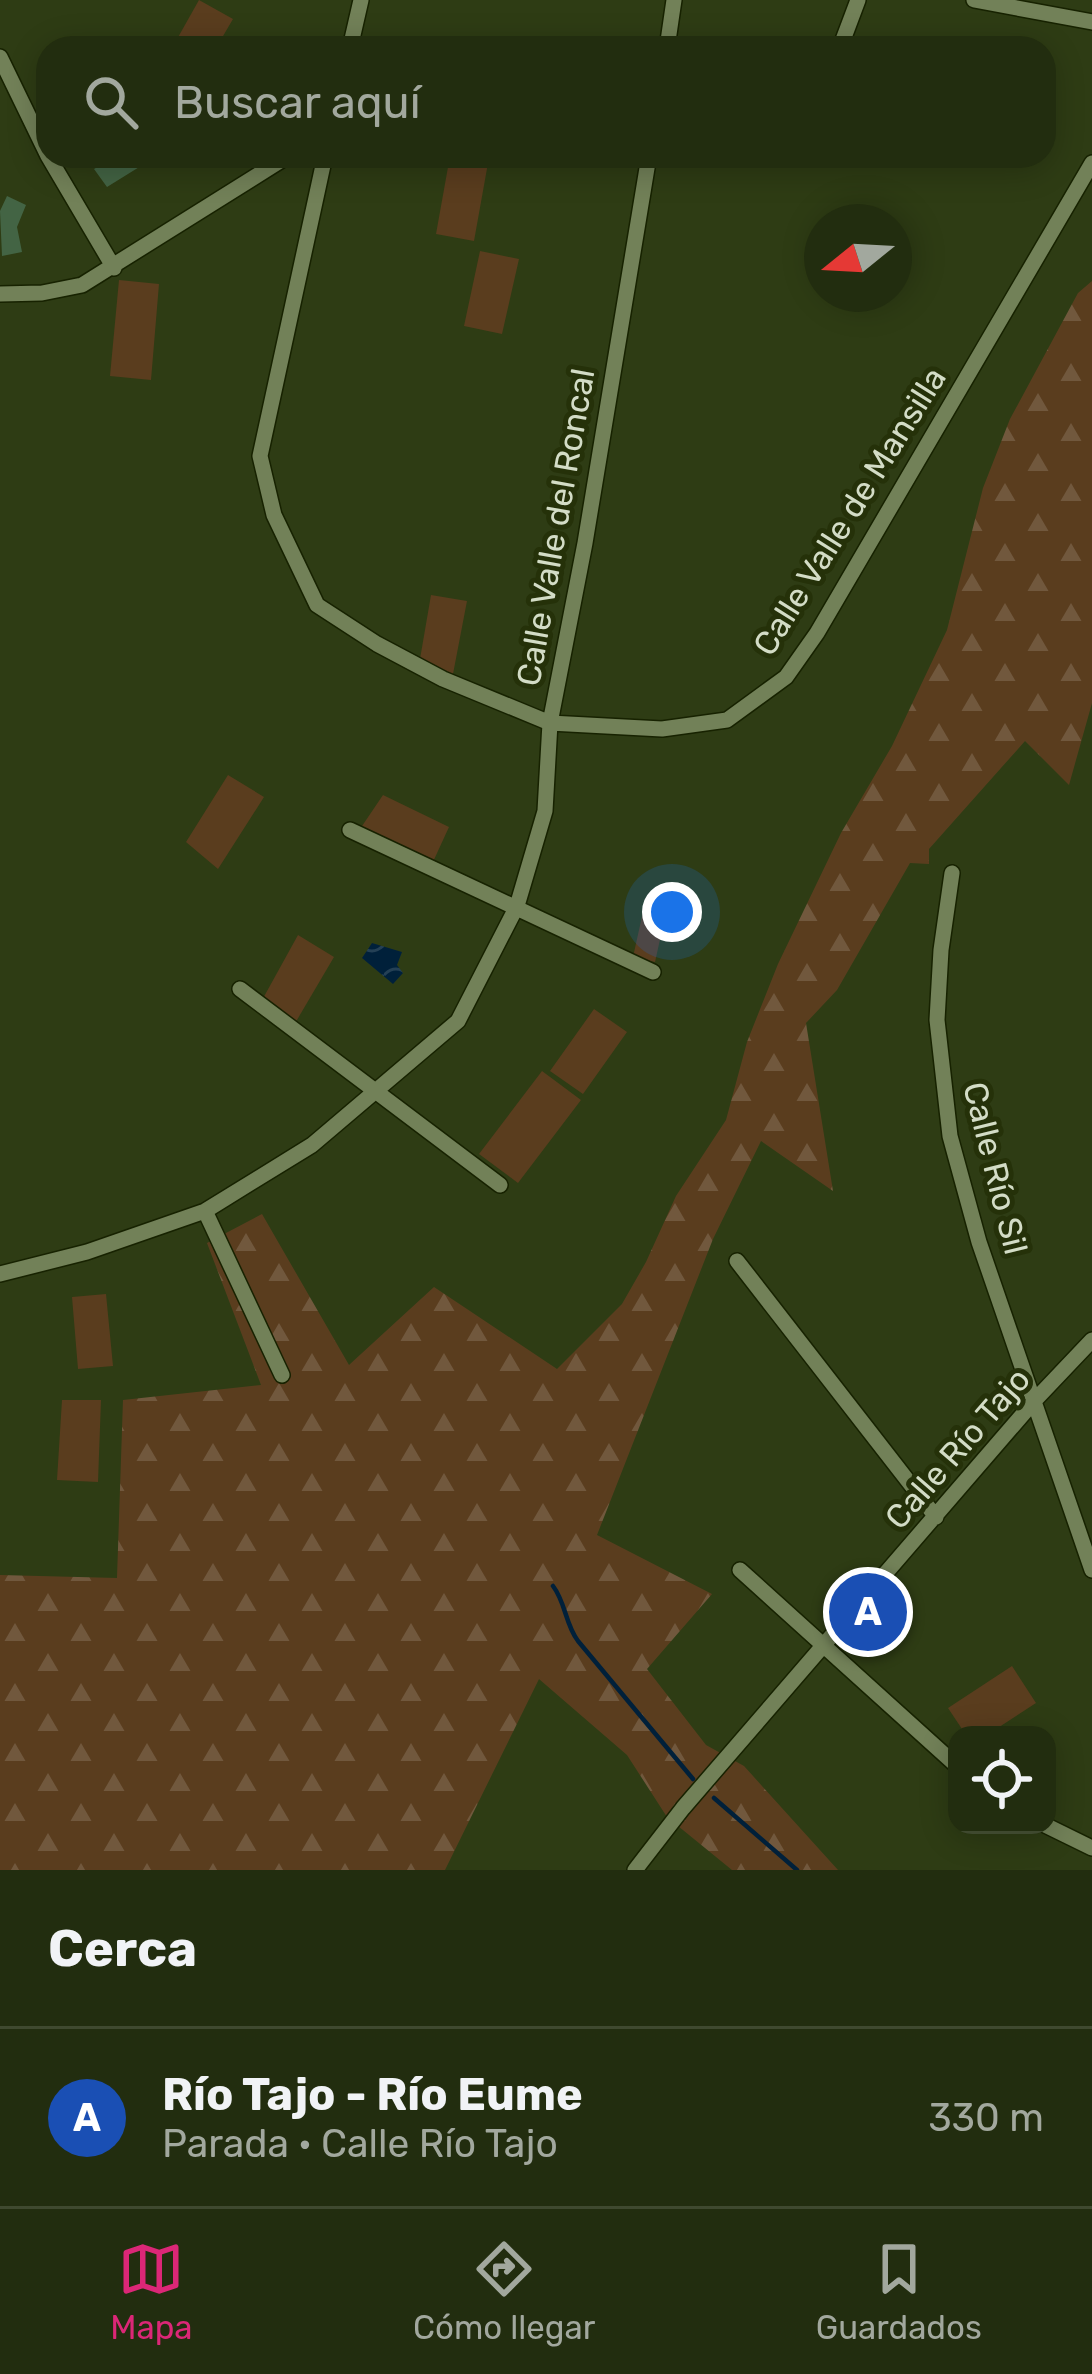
<!DOCTYPE html>
<html lang="es">
<meta charset="utf-8">
<style>
:root{--surface:#222d0f;--page:#2e391d;--text:#f1f3f6;--muted:#a2a89e;--line:#3f492f;--accent:#db2777}
body{margin:0;font-family:Rubik,sans-serif;background:var(--page);color:var(--text)}
.controls{position:absolute;right:36px;bottom:36px;display:grid;overflow:hidden;border-radius:24px;box-shadow:0 6px 30px #0003}
.controls button{width:108px;height:108px;display:grid;place-items:center;padding:0;border:0;border-bottom:3px solid var(--line);background:var(--surface);color:var(--text);font:60px sans-serif}
.compass{position:absolute;left:804px;top:204px;width:108px;height:108px;border-radius:50%;background:var(--surface);box-shadow:0 6px 30px #0003;rotate:252deg}
.you{position:absolute;left:672px;top:912px;width:42px;height:42px;margin:-30px;border:9px solid #fff;border-radius:50%;background:#1a73e8;box-shadow:0 0 0 18px #1a73e833}
.badge{display:grid;place-items:center;width:78px;height:78px;border-radius:50%;background:var(--accent);color:#fff;font-size:39px;font-weight:700}
.pin{position:absolute;translate:-50% -50%;border:6px solid #fff;box-shadow:0 3px 12px #0006}
.list{margin:0;padding:0;list-style:none}
h2{display:flex;justify-content:space-between;align-items:center;height:156px;margin:0;padding:0 48px;font-size:51px}
h2 small{font-size:39px;font-weight:400;color:var(--muted)}
.list li{display:grid;grid-template-columns:78px 1fr auto;gap:36px;align-items:center;box-sizing:border-box;height:180px;padding:0 48px;border-top:3px solid var(--line)}
.list b{display:block;font-size:45px;white-space:nowrap}
.list p{margin:0;font-size:39px;white-space:nowrap;color:var(--muted)}
.list em{font-size:39px;font-style:normal;color:var(--muted)}
.icon{flex:none;width:66px;height:66px;fill:none;stroke:currentColor;stroke-width:2;stroke-linecap:round;stroke-linejoin:round}
.map{position:relative;flex:none;width:1092px;height:1870px;overflow:hidden}
.search{position:absolute;background:var(--surface);box-shadow:0 6px 30px #0003;left:36px;right:36px;top:36px;height:132px;display:flex;align-items:center;gap:30px;box-sizing:border-box;padding:0 42px;border-radius:36px;color:var(--muted);font-size:45px}
.sheet{height:336px;background:var(--surface)}
nav{display:flex;justify-content:space-around;align-items:center;box-sizing:border-box;height:168px;border-top:3px solid var(--line);background:var(--surface);font-size:33px;color:var(--muted)}
nav a{display:grid;justify-items:center;gap:6px}
nav .on{color:var(--accent)}
.map>svg:first-child{display:block}
.forest{fill:url(#forest-firs)}
.green{fill:#5a3d1e}
.water{fill:url(#water-waves)}
.lines{fill:none;stroke-linecap:round;stroke-linejoin:round}
.stream{stroke:#00203a;stroke-width:4.5}
.building{fill:#436444}
.street-casing{stroke:#172200;stroke-width:18}
.street{stroke:#728158;stroke-width:15}
.labels{text-anchor:middle;stroke-width:10;stroke-linejoin:round;paint-order:stroke}
.street-label{font-size:33px;fill:#d3dcc6;stroke:#253109}
</style>
<div class="map">
<svg width="1092" height="1870" viewBox="0 0 1092 1870">
<defs>
<pattern id="forest-firs" width="22" height="20" patternUnits="userSpaceOnUse" patternTransform="scale(3)"><rect width="22" height="20" fill="#5a3d1e"/><path d="M5 1l3.5 6h-7zM16 11l3.5 6h-7z" fill="#71583d"/></pattern>
<pattern id="water-waves" width="16" height="10" patternUnits="userSpaceOnUse" patternTransform="scale(3)"><rect width="16" height="10" fill="#00203a"/><path d="M0 5q4-4 8 0t8 0" fill="none" stroke="#244055"/></pattern>
</defs>
<rect width="100%" height="100%" fill="#2e3c14"/>
<!-- forest -->
<path class="forest" d="M 1092,281 L 1092,703 L 1069,785 L 1025,741 L 929,849 L 929,864 L 910,863 L 837,990 L 806,1023 L 833,1191 L 761,1141 L 713,1239 L 597,1535 L 712,1594 L 647,1669 L 706,1745 L 744,1766 L 838,1870 L 732,1870 L 667,1817 L 627,1755 L 539,1679 L 445,1870 L 0,1870 L 0,1575 L 117,1578 L 123,1400 L 261,1385 L 207,1243 L 262,1214 L 349,1365 L 434,1287 L 557,1369 L 622,1304 L 646,1262 L 676,1196 L 726,1120 L 747,1042 L 778,964 L 841,833 L 892,746 L 947,630 L 983,488 L 1010,419 L 1078,293 Z"/>
<!-- green -->
<path class="green" d="M 199,0 L 233,19 L 216,48 L 172,48 Z
M 450,156 L 488,163 L 474,241 L 436,234 Z
M 480,251 L 519,259 L 502,334 L 464,326 Z
M 119,280 L 159,284 L 151,380 L 110,376 Z
M 431,595 L 467,601 L 453,674 L 420,659 Z
M 228,775 L 264,797 L 218,869 L 186,842 Z
M 383,795 L 449,827 L 432,864 L 360,829 Z
M 643,912 L 665,917 L 655,962 L 633,957 Z
M 298,935 L 334,957 L 294,1025 L 261,1002 Z
M 594,1009 L 627,1032 L 583,1094 L 550,1071 Z
M 542,1071 L 581,1100 L 518,1183 L 479,1154 Z
M 106,1294 L 113,1366 L 78,1369 L 72,1297 Z
M 62,1400 L 101,1400 L 98,1482 L 57,1480 Z
M 1012,1666 L 1036,1703 L 987,1735 L 966,1735 L 948,1708 Z"/>
<!-- water -->
<path class="water" d="M 372,943 L 402,952 L 397,965 L 403,973 L 393,984 L 362,958 Z"/>
<g class="lines">
<!-- stream -->
<path class="stream" d="M 553,1586 C 566,1603 565,1624 578,1641 L 693,1779
M 714,1798 L 797,1870"/>
</g>
<!-- building -->
<path class="building" d="M 95,156 L 157,156 L 107,187 L 94,169 L 101,165 Z
M 7,196 L 26,205 L 17,227 L 22,252 L 2,256 L 0,211 Z"/>
<g class="lines">
<!-- street casing -->
<g class="street-casing">
<path id="street" d="M 974,0 L 1092,22
M 350,48 L 361,0
M 667,48 L 674,0
M 840,48 L 858,0
M 0,57 L 48,156
M 48,156 L 114,268
M 325,156 L 260,456 L 274,515 L 317,605 L 377,644 L 443,679 L 550,723 L 662,729 L 727,720 L 786,677 L 817,633 L 1092,163
M 0,294 L 42,293 L 82,285 L 288,156
M 350,830 L 653,972
M 952,873 L 941,950 L 937,1020 L 950,1136 L 979,1242 L 1092,1570
M 240,989 L 500,1185
M 205,1211 L 282,1375
M 737,1261 L 936,1517
M 0,1274 L 87,1252 L 205,1211 L 312,1145 L 458,1021 L 517,906 L 545,811 L 550,723 L 585,543 L 649,156
M 740,1570 L 957,1766
M 1045,1825 L 1092,1848
M 635,1870 L 683,1808 L 1036,1399 L 1092,1340"/>
</g>
<!-- street -->
<use href="#street" class="street"/>
</g>
<g class="labels">
<!-- street labels -->
<g class="street-label">
<text transform="translate(849 511) rotate(-58)" y="12">Calle Valle de Mansilla</text>
<text transform="translate(555 527) rotate(-80)" y="12">Calle Valle del Roncal</text>
<text transform="translate(996 1168) rotate(76)" y="12">Calle Río Sil</text>
<text transform="translate(957 1448) rotate(-49)" y="12">Calle Río Tajo</text>
</g>
</g>
</svg>
<div class="controls">
<button><svg class="icon" aria-label="locate" viewBox="0 0 24 24"><circle cx="12" cy="12" r="6"/><path d="M12 2v4M12 18v4M2 12h4M18 12h4"/></svg></button>
</div>
<svg class="compass" viewBox="-18 -18 36 36"><path d="M0-13l5 13h-10z" fill="#e53935"/><path d="M0 13l5-13h-10z" fill="#a2a89e"/></svg>
<div class="you"></div>
<div class="pin badge" style="left:868px;top:1612px;background:#1a4fb4">A</div>
<div class="search"><svg class="icon" aria-label="search" viewBox="0 0 24 24"><circle cx="10" cy="10" r="6"/><path d="M15 15l6 6"/></svg>Buscar aquí</div>
</div>
<section class="sheet">
<h2>Cerca<small></small></h2>
<ul class="list">
<li><span class="badge" style="background:#1a4fb4">A</span><div><b>Río Tajo - Río Eume</b><p>Parada · Calle Río Tajo</p></div><em>330 m</em></li>
</ul>
</section>
<nav>
<a class="on"><svg class="icon" aria-label="map" viewBox="0 0 24 24"><path d="M3 6l6-2 6 2 6-2v14l-6 2-6-2-6 2zM9 4v14M15 6v14"/></svg>Mapa</a>
<a><svg class="icon" aria-label="directions" viewBox="0 0 24 24"><path d="M12 3l9 9-9 9-9-9zM9 14v-3h6M13 9l2 2-2 2"/></svg>Cómo llegar</a>
<a><svg class="icon" aria-label="saved" viewBox="0 0 24 24"><path d="M7 4h10v16l-5-4-5 4z"/></svg>Guardados</a>
</nav>
